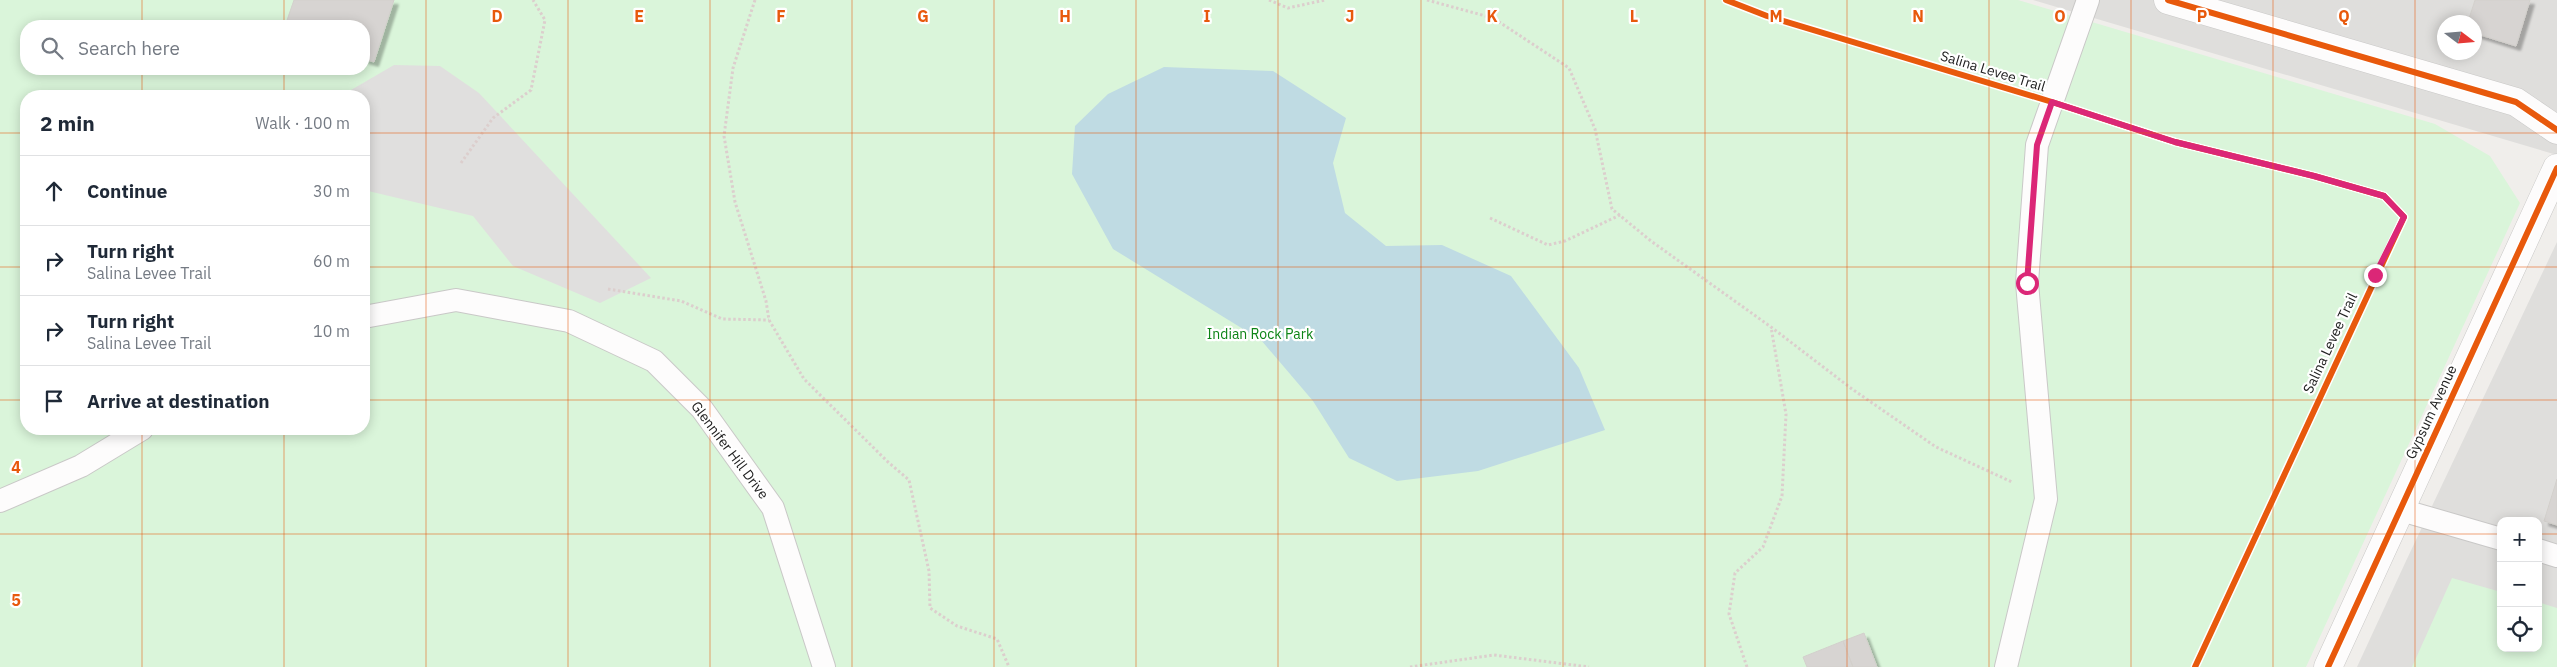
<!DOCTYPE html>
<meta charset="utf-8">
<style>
:root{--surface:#fff;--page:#f6f6f7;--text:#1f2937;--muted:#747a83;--line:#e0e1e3}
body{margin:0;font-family:"IBM Plex Sans",sans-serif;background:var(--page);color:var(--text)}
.controls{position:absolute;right:15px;bottom:15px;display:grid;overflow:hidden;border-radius:10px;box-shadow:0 2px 12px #0003}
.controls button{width:45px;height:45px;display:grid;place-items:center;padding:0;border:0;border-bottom:1px solid var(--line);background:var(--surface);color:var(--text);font:25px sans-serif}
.compass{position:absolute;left:2437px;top:15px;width:45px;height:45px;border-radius:50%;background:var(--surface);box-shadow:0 2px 12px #0003;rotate:106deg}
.stop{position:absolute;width:15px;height:15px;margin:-11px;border:4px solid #db2777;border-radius:50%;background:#fff}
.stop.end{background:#db2777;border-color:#fff;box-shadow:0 1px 5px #0008}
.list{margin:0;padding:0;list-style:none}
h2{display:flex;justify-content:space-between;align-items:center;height:65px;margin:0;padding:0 20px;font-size:21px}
h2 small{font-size:16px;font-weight:400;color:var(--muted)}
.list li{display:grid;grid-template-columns:32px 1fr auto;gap:15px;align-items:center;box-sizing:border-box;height:70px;padding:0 20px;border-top:1px solid var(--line)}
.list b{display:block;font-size:19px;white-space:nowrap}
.list p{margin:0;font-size:16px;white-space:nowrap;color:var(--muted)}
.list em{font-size:16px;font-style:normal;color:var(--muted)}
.icon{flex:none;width:28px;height:28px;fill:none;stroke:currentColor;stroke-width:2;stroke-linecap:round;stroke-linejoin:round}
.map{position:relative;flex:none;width:2557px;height:667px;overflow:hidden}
.search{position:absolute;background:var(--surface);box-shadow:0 2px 12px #0003;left:20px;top:20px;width:350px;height:55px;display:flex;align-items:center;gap:12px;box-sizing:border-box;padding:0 18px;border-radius:20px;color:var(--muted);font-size:19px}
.panel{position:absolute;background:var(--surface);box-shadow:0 2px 12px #0003;left:20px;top:90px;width:350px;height:345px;border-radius:20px}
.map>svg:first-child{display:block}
.residential{fill:#dfdedc;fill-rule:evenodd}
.park{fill:#daf5da;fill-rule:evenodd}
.parking{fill:#e0dfde}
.water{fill:#bfdbe3}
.building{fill:#d7d4d2;stroke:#d3d0cc;filter:url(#shadow)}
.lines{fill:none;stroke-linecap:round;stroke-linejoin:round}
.service-casing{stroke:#c9c8c7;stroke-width:24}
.minor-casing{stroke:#c9c8c7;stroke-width:29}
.path{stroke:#dccecd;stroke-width:3;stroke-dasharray:2.5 2.5;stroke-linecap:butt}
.service{stroke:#fdfcfc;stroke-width:22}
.minor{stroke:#fdfcfc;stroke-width:28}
.cycleway-casing{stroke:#fff;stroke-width:9}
.cycleway{stroke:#e8590c;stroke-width:6}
.route{stroke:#db2777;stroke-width:6}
.grid{fill:none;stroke:#e8590c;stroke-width:1;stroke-opacity:0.55}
.labels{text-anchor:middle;stroke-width:4.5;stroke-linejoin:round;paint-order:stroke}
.street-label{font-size:14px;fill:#222;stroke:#fff}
.park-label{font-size:14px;fill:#0c8416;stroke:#fff}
.grid-label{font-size:16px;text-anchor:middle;font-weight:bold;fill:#e8590c;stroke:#fff;stroke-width:4.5;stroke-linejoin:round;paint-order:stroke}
</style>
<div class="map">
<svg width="2557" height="667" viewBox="0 0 2557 667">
<defs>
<filter id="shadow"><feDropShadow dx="4.5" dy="4.5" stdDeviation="1" flood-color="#0004"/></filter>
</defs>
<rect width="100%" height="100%" fill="#f0eeeb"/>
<!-- residential -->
<path class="residential" d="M 2033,0 L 2557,0 L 2557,155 ZM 2444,22 L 2474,22 L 2474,52 L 2444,52 Z
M 2557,242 L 2557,667 L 2357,667 L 2406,561 ZM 2501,521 L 2538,521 L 2538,648 L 2501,648 Z"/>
<!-- park -->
<path class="park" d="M 0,0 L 2018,0 L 2435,124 L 2490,156 L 2520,203 L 2306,667 L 0,667 ZM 26,26 L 364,26 L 364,69 L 26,69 ZM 26,96 L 364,96 L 364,429 L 26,429 Z
M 2452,578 L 2501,592 L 2501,648 L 2538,648 L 2538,602 L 2557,608 L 2557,667 L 2412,667 Z"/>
<!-- parking -->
<path class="parking" d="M 394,65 L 440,66 L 479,93 L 651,278 L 600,303 L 513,266 L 473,216 L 364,190 L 364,96 L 349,96 L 351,90 Z"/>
<!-- water -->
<path class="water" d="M 1164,67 L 1273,71 L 1346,118 L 1333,163 L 1345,213 L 1386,246 L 1442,245 L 1511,276 L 1579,368 L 1605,430 L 1478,471 L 1397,481 L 1349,458 L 1313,401 L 1261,340 L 1113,249 L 1072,174 L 1075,126 L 1108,94 Z"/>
<!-- building -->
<path class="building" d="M 294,0 L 394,0 L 374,62 L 364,59 L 364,26 L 285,26 Z
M 2475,0 L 2530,0 L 2516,46 L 2474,33 L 2474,22 L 2468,22 Z
M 2557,479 L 2557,525 L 2544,521 Z
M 1864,633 L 1877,667 L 1853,667 L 1843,641 Z
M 1843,641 L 1853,667 L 1807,667 L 1803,657 Z"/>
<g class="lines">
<!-- service casing -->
<g class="service-casing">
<path id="service" d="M 364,317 L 456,300 L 569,321 L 654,361 L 702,409 L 773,508 L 824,667
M 0,501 L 81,466 L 142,429
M 2401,510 L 2501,539
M 2538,550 L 2557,556
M 2006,667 L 2046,499 L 2027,283 L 2037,145 L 2088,0"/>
</g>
<!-- minor casing -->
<g class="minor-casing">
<path id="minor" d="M 2168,0 L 2516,102 L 2557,130
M 2328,667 L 2557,168"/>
</g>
<!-- path -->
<path class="path" d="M 755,0 L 733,68 L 724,136 L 735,202 L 766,301 L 769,320 L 804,379 L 888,462 L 909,480 L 929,571 L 930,608 L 957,626 L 997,639 L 1009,667
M 1269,0 L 1288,8 L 1325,0
M 1427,0 L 1493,18 L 1569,68 L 1595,129 L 1612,209 L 1651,241 L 1771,327 L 1852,389 L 1936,447 L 2012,482
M 461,163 L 493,118 L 531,90 L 545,20 L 533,0
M 1490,218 L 1548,245 L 1565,241 L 1620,215
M 608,289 L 681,301 L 722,319 L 769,320
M 1410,667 L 1494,655 L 1589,667
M 1747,667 L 1729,614 L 1735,573 L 1763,547 L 1782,496 L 1786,414 L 1771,327"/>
<!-- service -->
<use href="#service" class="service"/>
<!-- minor -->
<use href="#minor" class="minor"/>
<!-- cycleway casing -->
<g class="cycleway-casing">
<path id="cycleway" d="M 1726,0 L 1767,16 L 2052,102 L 2175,142 L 2314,176 L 2384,196 L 2404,217 L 2195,667
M 2168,0 L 2516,102 L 2557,130
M 2328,667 L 2557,168"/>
</g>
<!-- cycleway -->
<use href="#cycleway" class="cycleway"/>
</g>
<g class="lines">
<!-- route -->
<path class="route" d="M 2027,283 L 2037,145 L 2052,102 L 2175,142 L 2314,176 L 2384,196 L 2404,217 L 2375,275"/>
</g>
<!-- grid -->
<path class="grid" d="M 142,0 L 142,26M 284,0 L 284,26M 426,0 L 426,667M 568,0 L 568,667M 710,0 L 710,667M 852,0 L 852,667M 994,0 L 994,667M 1136,0 L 1136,667M 1278,0 L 1278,667M 1421,0 L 1421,667M 1563,0 L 1563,667M 1705,0 L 1705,667M 1847,0 L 1847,667M 1989,0 L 1989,667M 2131,0 L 2131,667M 2273,0 L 2273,667M 2415,0 L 2415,667M 142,69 L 142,96M 284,69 L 284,96M 0,133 L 26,133M 364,133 L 2557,133M 0,267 L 26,267M 364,267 L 2557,267M 0,400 L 26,400M 364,400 L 2557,400M 142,429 L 142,667M 284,429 L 284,667M 0,534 L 2501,534M 2538,534 L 2557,534"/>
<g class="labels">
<!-- street labels -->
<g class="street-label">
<text transform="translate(1993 71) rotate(17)" y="5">Salina Levee Trail</text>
<text transform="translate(2330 343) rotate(-65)" y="5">Salina Levee Trail</text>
<text transform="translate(2431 412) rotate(-65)" y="5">Gypsum Avenue</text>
<text transform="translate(730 450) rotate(53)" y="5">Glennifer Hill Drive</text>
</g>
<!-- park labels -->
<g class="park-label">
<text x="1260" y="339">Indian Rock Park</text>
</g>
</g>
<g class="grid-label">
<text x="497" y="22">D</text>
<text x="639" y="22">E</text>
<text x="781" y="22">F</text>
<text x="923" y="22">G</text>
<text x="1065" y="22">H</text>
<text x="1207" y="22">I</text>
<text x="1350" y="22">J</text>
<text x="1492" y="22">K</text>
<text x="1634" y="22">L</text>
<text x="1776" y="22">M</text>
<text x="1918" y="22">N</text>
<text x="2060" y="22">O</text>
<text x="2202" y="22">P</text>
<text x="2344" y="22">Q</text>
<text x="16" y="473">4</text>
<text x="16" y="606">5</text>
</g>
</svg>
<div class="controls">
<button>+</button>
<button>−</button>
<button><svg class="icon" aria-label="locate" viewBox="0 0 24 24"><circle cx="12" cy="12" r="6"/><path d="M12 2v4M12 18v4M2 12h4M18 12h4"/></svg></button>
</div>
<svg class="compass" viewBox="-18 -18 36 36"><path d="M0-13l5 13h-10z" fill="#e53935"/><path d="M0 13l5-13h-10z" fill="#747a83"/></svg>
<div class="stop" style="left:2027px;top:283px"></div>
<div class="stop end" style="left:2375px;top:275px"></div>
<div class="search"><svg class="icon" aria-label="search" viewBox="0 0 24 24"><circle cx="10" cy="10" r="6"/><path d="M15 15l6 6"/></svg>Search here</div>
<section class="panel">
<h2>2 min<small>Walk · 100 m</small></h2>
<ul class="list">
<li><svg class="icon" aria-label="ahead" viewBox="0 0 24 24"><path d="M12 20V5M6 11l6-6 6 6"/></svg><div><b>Continue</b></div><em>30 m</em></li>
<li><svg class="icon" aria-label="right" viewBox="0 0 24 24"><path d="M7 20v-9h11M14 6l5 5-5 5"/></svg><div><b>Turn right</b><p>Salina Levee Trail</p></div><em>60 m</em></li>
<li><svg class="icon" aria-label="right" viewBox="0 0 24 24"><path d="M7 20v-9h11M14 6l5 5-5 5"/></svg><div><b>Turn right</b><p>Salina Levee Trail</p></div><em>10 m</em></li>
<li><svg class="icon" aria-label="arrive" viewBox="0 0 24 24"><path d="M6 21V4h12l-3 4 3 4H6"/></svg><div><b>Arrive at destination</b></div></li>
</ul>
</section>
</div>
